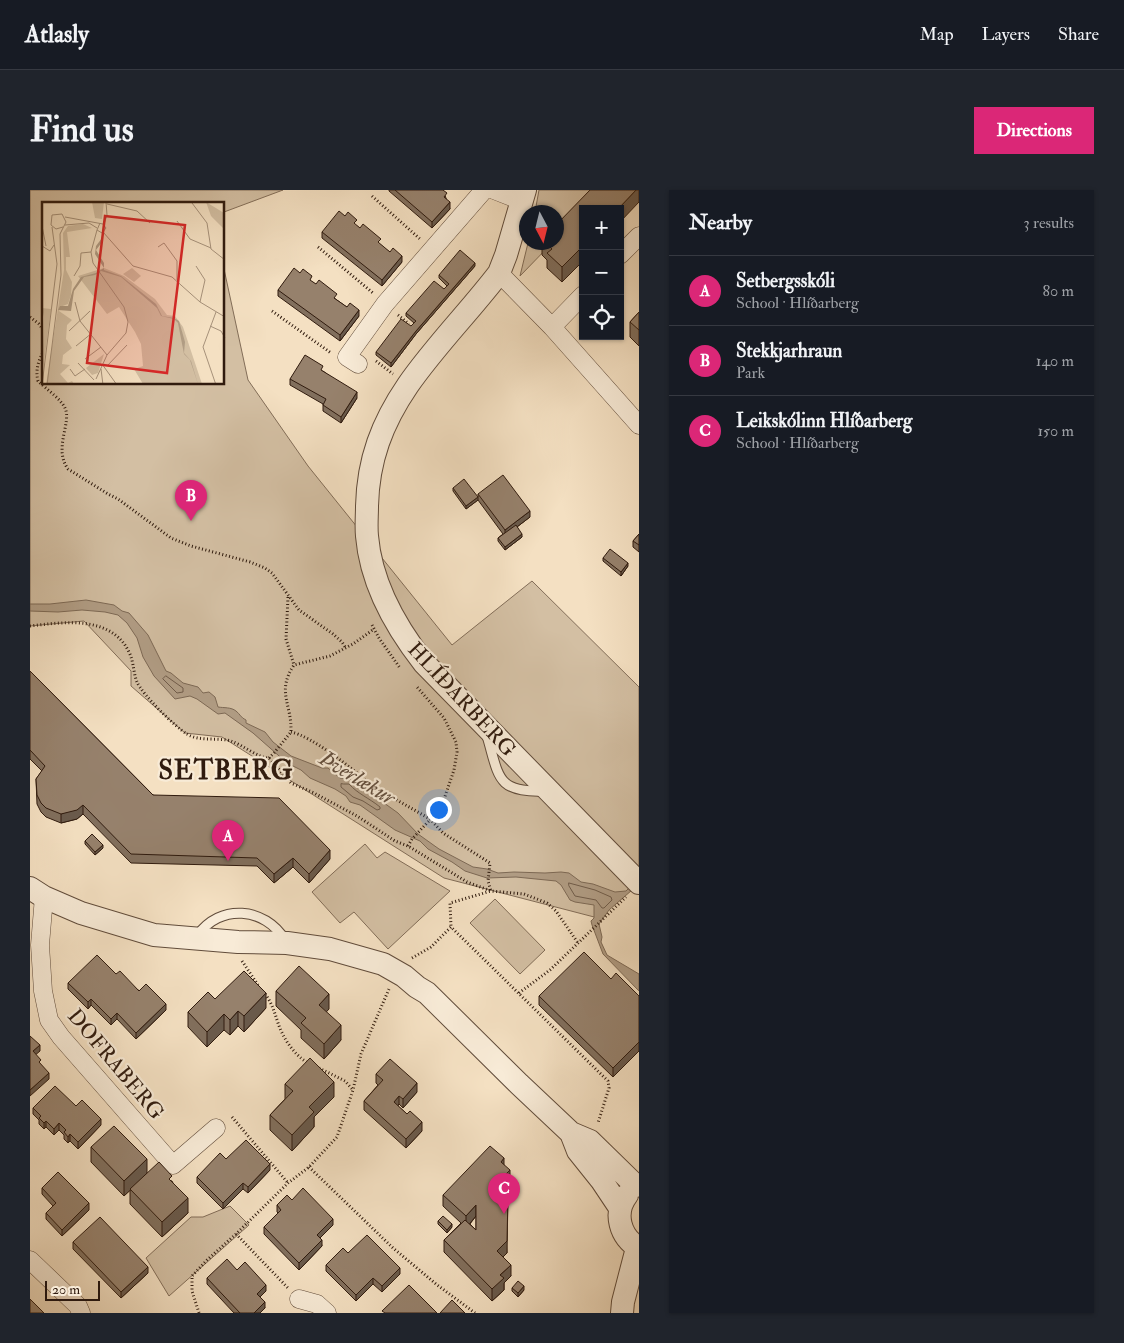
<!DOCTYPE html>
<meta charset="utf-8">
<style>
:root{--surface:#171b24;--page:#20242c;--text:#f1f3f6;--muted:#9ea1a6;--line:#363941;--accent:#db2777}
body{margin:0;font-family:"IM FELL Double Pica",serif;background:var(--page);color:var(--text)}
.controls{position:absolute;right:15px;top:15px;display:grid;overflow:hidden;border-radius:0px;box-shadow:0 1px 4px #0004}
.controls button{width:45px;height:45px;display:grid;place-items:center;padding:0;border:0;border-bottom:1px solid var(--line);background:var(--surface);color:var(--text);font:25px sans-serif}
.compass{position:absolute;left:489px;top:15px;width:45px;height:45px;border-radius:50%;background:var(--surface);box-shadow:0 1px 4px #0004;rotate:173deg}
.scale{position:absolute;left:15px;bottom:12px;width:55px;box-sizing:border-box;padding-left:5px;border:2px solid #301b0e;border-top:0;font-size:14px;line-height:18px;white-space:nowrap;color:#301b0e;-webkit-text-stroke:4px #f8ebd7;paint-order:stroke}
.you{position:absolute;left:408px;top:619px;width:18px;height:18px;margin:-12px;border:4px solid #fff;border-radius:50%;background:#1a73e8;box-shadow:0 0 0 8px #1a73e833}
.badge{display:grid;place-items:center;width:32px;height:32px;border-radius:50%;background:var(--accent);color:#fff;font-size:16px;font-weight:700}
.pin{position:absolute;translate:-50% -41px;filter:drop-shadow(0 1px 2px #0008)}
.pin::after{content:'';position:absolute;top:26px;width:18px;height:15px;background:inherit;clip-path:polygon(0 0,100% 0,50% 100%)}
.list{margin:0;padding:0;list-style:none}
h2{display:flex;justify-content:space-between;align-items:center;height:65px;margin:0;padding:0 20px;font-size:21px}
h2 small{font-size:16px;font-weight:400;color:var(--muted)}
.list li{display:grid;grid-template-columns:32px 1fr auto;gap:15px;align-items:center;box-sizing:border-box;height:70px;padding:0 20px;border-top:1px solid var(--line)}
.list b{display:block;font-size:19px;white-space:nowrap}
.list p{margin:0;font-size:16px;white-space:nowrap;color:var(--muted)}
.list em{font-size:16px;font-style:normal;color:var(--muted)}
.icon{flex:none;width:28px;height:28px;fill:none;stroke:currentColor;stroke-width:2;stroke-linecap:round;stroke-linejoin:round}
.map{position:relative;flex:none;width:609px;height:1123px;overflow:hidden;border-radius:0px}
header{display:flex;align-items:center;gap:30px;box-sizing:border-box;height:70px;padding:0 25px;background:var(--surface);border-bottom:1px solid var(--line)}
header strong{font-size:24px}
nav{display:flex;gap:28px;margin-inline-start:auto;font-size:18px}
.intro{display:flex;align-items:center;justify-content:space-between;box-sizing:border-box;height:120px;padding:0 30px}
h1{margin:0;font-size:35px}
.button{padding:12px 22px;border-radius:0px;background:var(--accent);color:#fff;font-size:18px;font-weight:700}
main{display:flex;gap:30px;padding:0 30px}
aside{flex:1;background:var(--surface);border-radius:0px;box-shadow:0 1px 4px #0004}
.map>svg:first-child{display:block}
.green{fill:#d3bfa3;stroke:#826d58}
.water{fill:#b19d85;stroke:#7d6955}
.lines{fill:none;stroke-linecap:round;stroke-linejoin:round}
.shore{stroke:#705c4a;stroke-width:1}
.service-casing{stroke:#614c3b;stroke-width:11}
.minor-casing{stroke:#614c3b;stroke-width:19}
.tertiary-casing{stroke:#614c3b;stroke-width:24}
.path{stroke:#301b0e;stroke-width:3;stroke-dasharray:1 2.5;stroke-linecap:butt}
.service{stroke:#f8ebd7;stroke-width:9}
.minor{stroke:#f8ebd7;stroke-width:18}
.tertiary{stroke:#f8ebd7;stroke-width:22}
.wall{fill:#816f5d;stroke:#301b0e;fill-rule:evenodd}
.shaded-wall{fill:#695a4c;stroke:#301b0e}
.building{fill:#96816c;stroke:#301b0e}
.labels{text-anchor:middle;stroke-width:4.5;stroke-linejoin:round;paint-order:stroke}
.street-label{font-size:21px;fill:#301b0e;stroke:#f8ebd7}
.water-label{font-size:22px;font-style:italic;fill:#644f3e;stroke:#f8ebd7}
.district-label{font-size:26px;font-weight:bold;letter-spacing:1px;fill:#301b0e;stroke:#f8ebd7}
.inset-road{fill:none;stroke:#a6917a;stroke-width:1}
.view{fill:#d62828;fill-opacity:0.15;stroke:#d62828;stroke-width:2.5}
.inset-edge{fill:none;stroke:#301b0e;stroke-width:2.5}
</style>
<header>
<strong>Atlasly</strong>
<nav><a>Map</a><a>Layers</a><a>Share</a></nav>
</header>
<div class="intro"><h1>Find us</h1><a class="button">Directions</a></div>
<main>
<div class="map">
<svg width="609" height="1123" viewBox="0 0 609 1123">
<rect width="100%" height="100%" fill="#f4e0c2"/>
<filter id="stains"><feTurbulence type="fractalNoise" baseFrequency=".004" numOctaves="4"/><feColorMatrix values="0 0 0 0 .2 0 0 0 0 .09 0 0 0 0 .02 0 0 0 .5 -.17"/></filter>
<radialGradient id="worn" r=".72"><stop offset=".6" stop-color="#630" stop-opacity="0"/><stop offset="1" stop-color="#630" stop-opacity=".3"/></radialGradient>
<!-- green -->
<path class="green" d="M 0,0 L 253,0 L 194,22 L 194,14 L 14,14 L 14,194 L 194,194 L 194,79 L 218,190 L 278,276 L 422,455 L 502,391 L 609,497 L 609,697 L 596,702 L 568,728 L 414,688 L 192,547 L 155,543 L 101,496 L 101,481 L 54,431 L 0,436 Z
M 509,0 L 572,0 L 527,48 L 526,22 L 505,22 Z
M 498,53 L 522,53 L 490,86 Z
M 335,654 L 347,668 L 355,662 L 420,701 L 358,759 L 324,722 L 310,733 L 282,702 Z
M 465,709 L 515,760 L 490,784 L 440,733 Z
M 200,1016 L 219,1035 L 139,1106 L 116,1068 L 161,1027 L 173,1027 Z"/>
<!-- water -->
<path class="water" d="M 56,410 L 84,415 L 92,421 L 99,423 L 118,445 L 136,481 L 141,483 L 153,493 L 168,497 L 173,503 L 179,502 L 185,507 L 188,517 C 194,518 201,517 206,521 C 210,524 211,528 216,530 L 216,533 L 235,542 L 243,552 L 261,566 L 292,578 L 298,578 L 310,588 L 320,589 L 329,598 L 343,605 L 368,623 L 388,644 L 409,659 L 443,677 L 457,679 L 468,683 L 484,682 L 515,683 L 531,682 L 539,683 L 551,692 L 563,694 L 585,702 L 596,701 L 609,688 L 609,694 L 579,720 L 569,734 L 572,747 L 571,752 L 577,765 L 609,784 L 609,801 L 573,764 L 562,735 L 561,731 L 564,728 L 564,715 L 545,712 L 540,710 L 531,695 L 526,691 L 486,687 L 457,688 L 435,681 L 422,672 L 398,659 L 390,651 L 365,640 L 330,615 L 320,612 L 316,606 L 305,599 L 280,588 L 271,580 L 257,573 L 223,543 L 195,523 L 188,524 L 167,509 L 160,506 L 145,509 L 124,486 L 113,467 L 107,448 L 97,433 L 88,425 L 75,422 L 52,420 L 28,422 L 0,421 L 0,414 L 20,414 Z"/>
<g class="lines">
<!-- shore -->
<path class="shore" d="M 136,486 L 153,498 L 153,502 L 147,503 L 133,489 Z
M 314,594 L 319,594 C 328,604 339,608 350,617 L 350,619 L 347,620 L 333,611 L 323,607 L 311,597 L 311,594 Z
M 539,693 L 565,700 L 581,707 L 582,710 L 574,718 L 572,718 L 566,710 L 545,706 L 539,696 Z"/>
<!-- service casing -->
<g class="service-casing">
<path id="service" d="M 457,546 C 469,586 466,603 514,601
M 167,746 C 190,713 235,717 255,750"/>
</g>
<!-- minor casing -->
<g class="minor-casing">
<path id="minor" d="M 464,0 L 492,11
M 590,65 L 609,46
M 469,83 L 522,137 L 609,235
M 522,137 L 553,105
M 328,174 L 317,167 L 355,114 L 454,0
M 14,707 L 10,755 L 13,801 L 19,830 L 31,847 L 143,975 L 186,938
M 0,1070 L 48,1116 L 51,1123
M 269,1109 L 287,1114 L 297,1123"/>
</g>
<!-- tertiary casing -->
<g class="tertiary-casing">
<path id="tertiary" d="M 495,0 L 476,65 L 469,83 C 440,121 405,156 378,195 C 352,233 338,270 337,316 C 337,326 336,336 337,346 C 341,394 365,436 394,473 L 609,693
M 0,698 L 14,707 L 51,723 L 124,745 L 208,752 L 257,753 L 300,759 L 353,774 L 374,786 L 387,797 L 397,803 L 489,894 L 541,943 L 560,951 L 606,996
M 541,943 L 548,961 L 572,991 L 590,1018
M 597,1005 C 583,1023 590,1047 609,1058
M 592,1123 L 593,1112 L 607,1058"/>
</g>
<!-- path -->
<path class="path" d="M 342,6 L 390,49
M 288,57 L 343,103
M 242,121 L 301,163
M 368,125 L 379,134
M 0,127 L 9,134 L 14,141
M 14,160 C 9,170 5,179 8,191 C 15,198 31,209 35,218 C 42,233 23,258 38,279 L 78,304 L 88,309 L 141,348 L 161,356 L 220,372 L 235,378 L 242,383 L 269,420 L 303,444 L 312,452 L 315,457
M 346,171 L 363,184
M 258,407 L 256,449 L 264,475
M 342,435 L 349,448 L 370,478
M 0,436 C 34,432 81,425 99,462 C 104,472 103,482 107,492 C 112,504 145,537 157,544 C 170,552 187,547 201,551 C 213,555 228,568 239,568 L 261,593 L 284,603 L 327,626 L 365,651 L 378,656 L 437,692 L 461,701 L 494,704 L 517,713 L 526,721 L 548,753
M 261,542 C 281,546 324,579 339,594 L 400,629 L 413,643 L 460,673 L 458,691 L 461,701 L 420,713 L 421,737
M 239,568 L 244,563 L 261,542 C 262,514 246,502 264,475 L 300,466 L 323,454 L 344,439
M 378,656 L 382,649 L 411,618 L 424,580 L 427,562 L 426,552 L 414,528 L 387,497
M 382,768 L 401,757 L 421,737 L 578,891 L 579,898 L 568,933
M 212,771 L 228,795
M 489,803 L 520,780 L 596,707
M 235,804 C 242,813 244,821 248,833 C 253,848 264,865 278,873
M 289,878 L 315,891 L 323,900
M 202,927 L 258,993
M 279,977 L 363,1058 L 406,1094 L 445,1123
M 206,1044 L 258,1098
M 169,1123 L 162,1101 L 162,1086 L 177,1070 L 206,1044 L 258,993 L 279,977 L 307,947 L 323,900 L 331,864 L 359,799"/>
<!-- service -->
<use href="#service" class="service"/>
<!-- minor -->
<use href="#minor" class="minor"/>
<!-- tertiary -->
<use href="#tertiary" class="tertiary"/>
</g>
<!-- wall -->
<path class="wall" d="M 359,0 L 413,0 L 420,19 L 402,38 L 359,1 Z
M 560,0 L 532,92 L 517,78 L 517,70 L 512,65 L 512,52 L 526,52 Z
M 327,36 L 372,72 L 352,96 L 292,48 L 292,42 Z
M 445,76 L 386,144 L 361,177 L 346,165 L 346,162 L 381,136 L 384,133 L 376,126 L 376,123 L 414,99 L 417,96 L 409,88 L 409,85 Z
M 282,92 L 329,126 L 310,151 L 248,106 L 248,100 Z
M 609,122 L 609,156 L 600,147 L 600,132 Z
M 293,181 L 327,208 L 311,233 L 293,221 L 293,214 L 260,195 L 260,189 Z
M 423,298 L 448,307 L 448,304 L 500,327 L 487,337 L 492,347 L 475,360 L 468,351 L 468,348 L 473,344 L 448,310 L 436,319 L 423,301 Z
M 609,344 L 609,362 L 603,357 L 603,351 Z
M 573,368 L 598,376 L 591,386 L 573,371 Z
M 0,481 L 123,605 L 300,669 L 279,693 L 263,677 L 244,693 L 227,676 L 101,673 L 53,624 L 47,629 L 31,633 L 16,627 L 11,622 L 7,614 L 6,589 L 12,581 L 0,569 Z
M 55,651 L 73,658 L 65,665 L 55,654 Z
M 86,784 L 136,820 L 106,849 L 87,829 L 81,835 L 61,815 L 58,819 L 38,799 L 38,793 Z
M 581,789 L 609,806 L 609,861 L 583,887 L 509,815 L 509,806 Z
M 246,801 L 299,819 L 296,822 L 311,850 L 294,869 L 271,848 L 271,840 L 246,816 Z
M 185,809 L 236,818 L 214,842 L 208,836 L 200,845 L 194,840 L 177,857 L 158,837 L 158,822 Z
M 346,884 L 387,902 L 373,918 L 369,914 L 368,916 L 377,924 L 392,941 L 376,958 L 334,920 L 334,911 L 348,895 L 346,893 Z
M 255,894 L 304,907 L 284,927 L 284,937 L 262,961 L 240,940 L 240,925 L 255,909 Z
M 46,916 L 71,935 L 48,959 L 40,951 L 38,953 L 34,949 L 34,945 L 29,940 L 24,945 L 16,937 L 14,939 L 9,934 L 9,930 L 3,924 L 3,918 Z
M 61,957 L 117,984 L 142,991 L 158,1023 L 132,1047 L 100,1014 L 100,1000 L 94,1006 L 61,972 Z
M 196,969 L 240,980 L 218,1003 L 213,999 L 193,1019 L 167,993 L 167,987 Z
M 474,975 L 480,992 L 473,999 L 477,1063 L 473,1067 L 481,1086 L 474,1093 L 474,1100 L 462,1111 L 414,1062 L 414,1050 L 431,1033 L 413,1016 L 413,1005 ZM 446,1026 L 446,1040 L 440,1034 Z
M 12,998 L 59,1020 L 32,1046 L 16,1029 L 16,1023 L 23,1016 L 12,1004 Z
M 262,1010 L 303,1035 L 290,1048 L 292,1056 L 269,1080 L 234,1044 L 234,1037 L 248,1023 L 247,1022 L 247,1015 Z
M 408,1031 L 422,1037 L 417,1043 L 408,1034 Z
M 43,1052 L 118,1083 L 91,1108 L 43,1059 Z
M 318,1063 L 370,1084 L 352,1102 L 343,1094 L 326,1111 L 296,1081 L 296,1075 Z
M 177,1088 L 236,1101 L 230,1107 L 235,1118 L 230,1123 L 204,1123 L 177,1094 Z
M 482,1098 L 494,1100 L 488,1107 L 482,1101 Z"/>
<!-- shaded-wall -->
<path class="shaded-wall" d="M 606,0 L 609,0 L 609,12 L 590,32 L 590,19 L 588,19 Z
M 420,12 L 420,19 L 402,38 L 402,32 Z
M 553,56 L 553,71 L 532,92 L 532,77 Z
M 372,66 L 372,72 L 352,96 L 352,90 Z
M 445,73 L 445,76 L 386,144 L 361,177 L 361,173 L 386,141 Z
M 329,120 L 329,126 L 310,151 L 310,145 Z
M 327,202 L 327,208 L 311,233 L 311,227 Z
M 448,307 L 448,310 L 436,319 L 436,316 Z
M 500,321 L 500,327 L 475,346 L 475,340 Z
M 492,344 L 492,347 L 475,360 L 475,357 Z
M 598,373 L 598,376 L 591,386 L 591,382 Z
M 53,615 L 53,624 L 47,629 L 31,633 L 31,624 Z
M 73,655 L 73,658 L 65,665 L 65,662 Z
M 300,660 L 300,669 L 279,693 L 279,684 Z
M 263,668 L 263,677 L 244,693 L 244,684 Z
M 236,803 L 236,818 L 214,842 L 214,826 Z
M 299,804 L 299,819 L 289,830 L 289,815 Z
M 61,809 L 61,815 L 58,819 L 58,812 Z
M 136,814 L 136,820 L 106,849 L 106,843 Z
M 208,821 L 208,836 L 200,845 L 200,830 Z
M 87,823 L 87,829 L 81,835 L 81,829 Z
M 194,824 L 194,840 L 177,857 L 177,842 Z
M 311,835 L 311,850 L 294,869 L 294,854 Z
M 609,852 L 609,861 L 583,887 L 583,878 Z
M 10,855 L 10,861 L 3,867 L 3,861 Z
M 19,883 L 19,889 L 0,906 L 0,900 Z
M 304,892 L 304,907 L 284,927 L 284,937 L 262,961 L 262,945 L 279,917 Z
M 387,893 L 387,902 L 373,918 L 373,909 Z
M 369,906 L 369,914 L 364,920 L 364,912 Z
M 71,929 L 71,935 L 48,959 L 48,952 Z
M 16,931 L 16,937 L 14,939 L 14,933 Z
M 392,932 L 392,941 L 376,958 L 376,949 Z
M 29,933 L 29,940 L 24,945 L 24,939 Z
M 40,944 L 40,951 L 38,953 L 38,947 Z
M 474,968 L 474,980 L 471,972 Z
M 117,969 L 117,985 L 94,1006 L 94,991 Z
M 240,974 L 240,980 L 218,1003 L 218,997 Z
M 480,980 L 480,992 L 467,1005 L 467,993 Z
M 213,993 L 213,999 L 193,1019 L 193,1013 Z
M 478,1004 L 477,1063 L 467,1073 L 467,1061 Z
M 158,1008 L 158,1023 L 132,1047 L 132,1032 Z
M 59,1013 L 59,1020 L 32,1046 L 32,1040 Z
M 446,1015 L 446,1026 L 436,1038 L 436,1026 Z
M 303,1029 L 303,1035 L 287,1051 L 287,1045 Z
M 422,1034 L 422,1037 L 417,1043 L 417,1040 Z
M 292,1050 L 292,1056 L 269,1080 L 269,1073 Z
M 481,1075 L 481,1086 L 474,1093 L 474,1100 L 462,1111 L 462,1099 L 470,1085 Z
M 118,1077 L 118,1083 L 91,1108 L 91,1102 Z
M 370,1078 L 370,1084 L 352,1102 L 352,1096 Z
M 343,1088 L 343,1094 L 326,1111 L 326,1105 Z
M 236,1095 L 236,1101 L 227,1110 L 227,1104 Z
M 494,1096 L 494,1100 L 488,1107 L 488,1103 Z
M 235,1112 L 235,1118 L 230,1123 L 224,1123 Z"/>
<!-- building -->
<path class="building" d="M 365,0 L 413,0 L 417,3 L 414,7 L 420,12 L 402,32 Z
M 560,0 L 606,0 L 588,19 L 553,19 L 553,56 L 532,77 L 517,63 L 522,59 L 515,52 L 526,52 L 526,35 Z
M 309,21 L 315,26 L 318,22 L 327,30 L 324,33 L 330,38 L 333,34 L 351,49 L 348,52 L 360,62 L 363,58 L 372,66 L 352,90 L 292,42 Z
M 430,60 L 445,73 L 386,141 L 361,173 L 346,162 L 371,129 L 381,136 L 386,131 L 376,123 L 404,91 L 414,99 L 419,94 L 409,85 Z
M 264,78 L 270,83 L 273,79 L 282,86 L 280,90 L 286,94 L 289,90 L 307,104 L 304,108 L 317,117 L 320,113 L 329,120 L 310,145 L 248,100 Z
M 609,122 L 609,140 L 600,132 Z
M 275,165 L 293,176 L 291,180 L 327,202 L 311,227 L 293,215 L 296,209 L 260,189 Z
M 473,285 L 500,321 L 475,340 L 448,304 Z
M 434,289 L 448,307 L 436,316 L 423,298 Z
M 486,335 L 492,344 L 475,357 L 468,348 Z
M 609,344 L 609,355 L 603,351 Z
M 580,359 L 598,373 L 591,382 L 573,368 Z
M 0,481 L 123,605 L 249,608 L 300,660 L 279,684 L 263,668 L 244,684 L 227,668 L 101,664 L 53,615 L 47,620 L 31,624 L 16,618 L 11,613 L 7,605 L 6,589 L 15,576 L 0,560 Z
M 62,644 L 73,655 L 65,662 L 55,651 Z
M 554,762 L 581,789 L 586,783 L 609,806 L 609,852 L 583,878 L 509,806 Z
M 67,765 L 86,784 L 90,781 L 109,801 L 116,794 L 136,814 L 106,843 L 87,823 L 81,829 L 61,809 L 58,812 L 38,793 Z
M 269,776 L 299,804 L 289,815 L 311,835 L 294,854 L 271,833 L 276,828 L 246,801 Z
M 214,781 L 236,803 L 214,826 L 208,821 L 200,830 L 194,824 L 177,842 L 158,822 L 178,802 L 185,809 Z
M 0,846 L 10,855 L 3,861 L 11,870 L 9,872 L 19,883 L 0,900 Z
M 280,868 L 304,892 L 279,917 L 284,922 L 262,945 L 240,925 L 263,901 L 255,894 Z
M 360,869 L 387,893 L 373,909 L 369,906 L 364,912 L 377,924 L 380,921 L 392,932 L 376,949 L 334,911 L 353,890 L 346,884 Z
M 25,896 L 46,916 L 52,910 L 71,929 L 48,952 L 40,944 L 38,947 L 34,942 L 36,940 L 29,933 L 24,939 L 16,931 L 14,933 L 9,928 L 11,926 L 3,918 Z
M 84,936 L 117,969 L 94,991 L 61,957 Z
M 216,950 L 240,974 L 218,997 L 213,993 L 193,1013 L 167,987 L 190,963 L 196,969 Z
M 460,956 L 474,968 L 471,972 L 480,980 L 467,993 L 478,1004 L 477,1051 L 467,1061 L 481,1075 L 470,1085 L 474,1088 L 462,1099 L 414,1050 L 435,1030 L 446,1040 L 446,1015 L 436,1026 L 413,1005 Z
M 129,972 L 142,986 L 139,989 L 158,1008 L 132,1032 L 100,999 Z
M 28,982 L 59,1013 L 32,1040 L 16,1023 L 26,1013 L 12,998 Z
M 273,998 L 303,1029 L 287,1045 L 292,1050 L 269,1073 L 234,1037 L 251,1020 L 247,1015 L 257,1005 L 262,1010 Z
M 413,1026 L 422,1034 L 417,1040 L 408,1031 Z
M 70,1027 L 118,1077 L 91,1102 L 43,1052 Z
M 337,1045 L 370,1078 L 352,1096 L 343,1088 L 326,1105 L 296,1075 L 313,1058 L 318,1063 Z
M 197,1069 L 207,1080 L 215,1072 L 236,1095 L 227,1104 L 235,1112 L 224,1123 L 210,1123 L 177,1088 Z
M 488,1091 L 494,1096 L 488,1103 L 482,1098 Z
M 379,1095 L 407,1123 L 355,1123 L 352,1121 Z
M 0,1109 L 14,1123 L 0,1123 Z
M 422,1110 L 435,1123 L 410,1123 Z"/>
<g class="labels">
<!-- street labels -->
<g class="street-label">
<text transform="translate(432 509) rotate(47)" y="7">HLÍÐARBERG</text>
<text transform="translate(86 874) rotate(50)" y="7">DOFRABERG</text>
</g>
<!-- water labels -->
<g class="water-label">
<text transform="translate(328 587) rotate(31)" y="8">Þverlækur</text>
</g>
<!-- district labels -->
<g class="district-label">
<text x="196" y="589">SETBERG</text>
</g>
</g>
<!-- overview -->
<g transform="translate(12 12)">
<rect width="182" height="182" fill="#f4e0c2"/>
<path d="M 50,0 L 62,0 L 60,17 L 53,16 ZM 164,0 L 182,11 L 182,27 L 169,14 ZM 41,22 L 50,26 L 25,30 L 28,55 L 24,55 L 24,68 L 30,80 L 29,93 L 26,102 L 18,105 L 17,109 L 30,118 L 25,123 L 24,137 L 30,146 L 21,153 L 20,162 L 28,163 L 18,172 L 26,181 L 30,179 L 32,182 L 4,183 L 22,68 L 21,31 L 26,24 ZM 62,66 L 82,74 L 113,97 L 125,113 L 133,114 L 141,125 L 160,182 L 101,182 L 92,167 L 101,164 L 99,142 L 93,130 L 77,105 L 65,112 L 36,74 ZM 90,66 L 99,74 L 92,80 L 81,72 ZM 0,106 L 9,107 L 0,175 L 2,115 ZM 62,152 L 56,171 L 50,173 L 44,166 Z" fill="#d3bfa3"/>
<path d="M 60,36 L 61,39 L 54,48 L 62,61 L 62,68 L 79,74 L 114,102 L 120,114 L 132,116 L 137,119 L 143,140 L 142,151 L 149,159 L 156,182 L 148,158 L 142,152 L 136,121 L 132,117 L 119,114 L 115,106 L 79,75 L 59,69 L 53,73 L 42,75 L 32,89 L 29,109 L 16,108 L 18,104 L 26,104 L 31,87 L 39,75 L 54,71 L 62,66 L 53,52 L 54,44 Z" fill="#b19d85"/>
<path class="inset-road" d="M 150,1 L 165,21 L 169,47 L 183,58M 65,2 L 95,9 L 108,21M 23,15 L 61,22 L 64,26 L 60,31 L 55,28 L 58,21M 135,19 L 148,37 L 169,46M 62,22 L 65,13 L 64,0M 23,23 L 47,21 L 55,26M 0,24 L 4,44M 61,30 L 91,64 L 130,75 L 158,100 L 183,115M 0,44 L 8,49 L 12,43M 116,45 L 122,41 L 135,59 L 135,78M 154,64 L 163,78 L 158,100M 32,74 L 38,64 L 39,51 L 49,50M 33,100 L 38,119 L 65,153M 174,110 L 161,145 L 174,183M 168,124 L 179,129 L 183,136M 27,129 L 48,109M 34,144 L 50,131M 43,157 L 59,145M 36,161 L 52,178M 60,162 L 75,183M 65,164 L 85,143M 28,167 L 33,174 L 43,167M 59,167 L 61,183M 54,177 L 65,153 L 84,131 L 86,120 L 82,105 L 51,61 L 49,50 L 55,28M 0,183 L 15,62 L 10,25M 5,183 L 19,73 L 18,32 L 24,20 L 20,12 L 10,13 L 9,23 L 14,27 L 21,25"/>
<path class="view" d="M 63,14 L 143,23 L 125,171 L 45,161 Z"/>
<rect width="182" height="182" class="inset-edge"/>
</g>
<rect width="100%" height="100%" filter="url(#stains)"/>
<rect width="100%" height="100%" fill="url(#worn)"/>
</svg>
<div class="controls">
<button>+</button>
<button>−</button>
<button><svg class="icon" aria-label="locate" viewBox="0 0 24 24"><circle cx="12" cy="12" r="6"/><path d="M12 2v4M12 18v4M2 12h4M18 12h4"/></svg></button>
</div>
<svg class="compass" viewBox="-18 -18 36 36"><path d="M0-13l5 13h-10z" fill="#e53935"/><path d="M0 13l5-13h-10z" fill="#9ea1a6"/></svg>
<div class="scale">20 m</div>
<div class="you"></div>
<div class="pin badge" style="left:198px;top:671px">A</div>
<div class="pin badge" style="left:161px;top:331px">B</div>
<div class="pin badge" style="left:474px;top:1024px">C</div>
</div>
<aside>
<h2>Nearby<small>3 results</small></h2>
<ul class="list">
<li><span class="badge">A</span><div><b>Setbergsskóli</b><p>School · Hlíðarberg</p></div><em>80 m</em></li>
<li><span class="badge">B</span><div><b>Stekkjarhraun</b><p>Park</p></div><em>140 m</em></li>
<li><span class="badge">C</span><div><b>Leikskólinn Hlíðarberg</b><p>School · Hlíðarberg</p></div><em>150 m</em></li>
</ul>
</aside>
</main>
